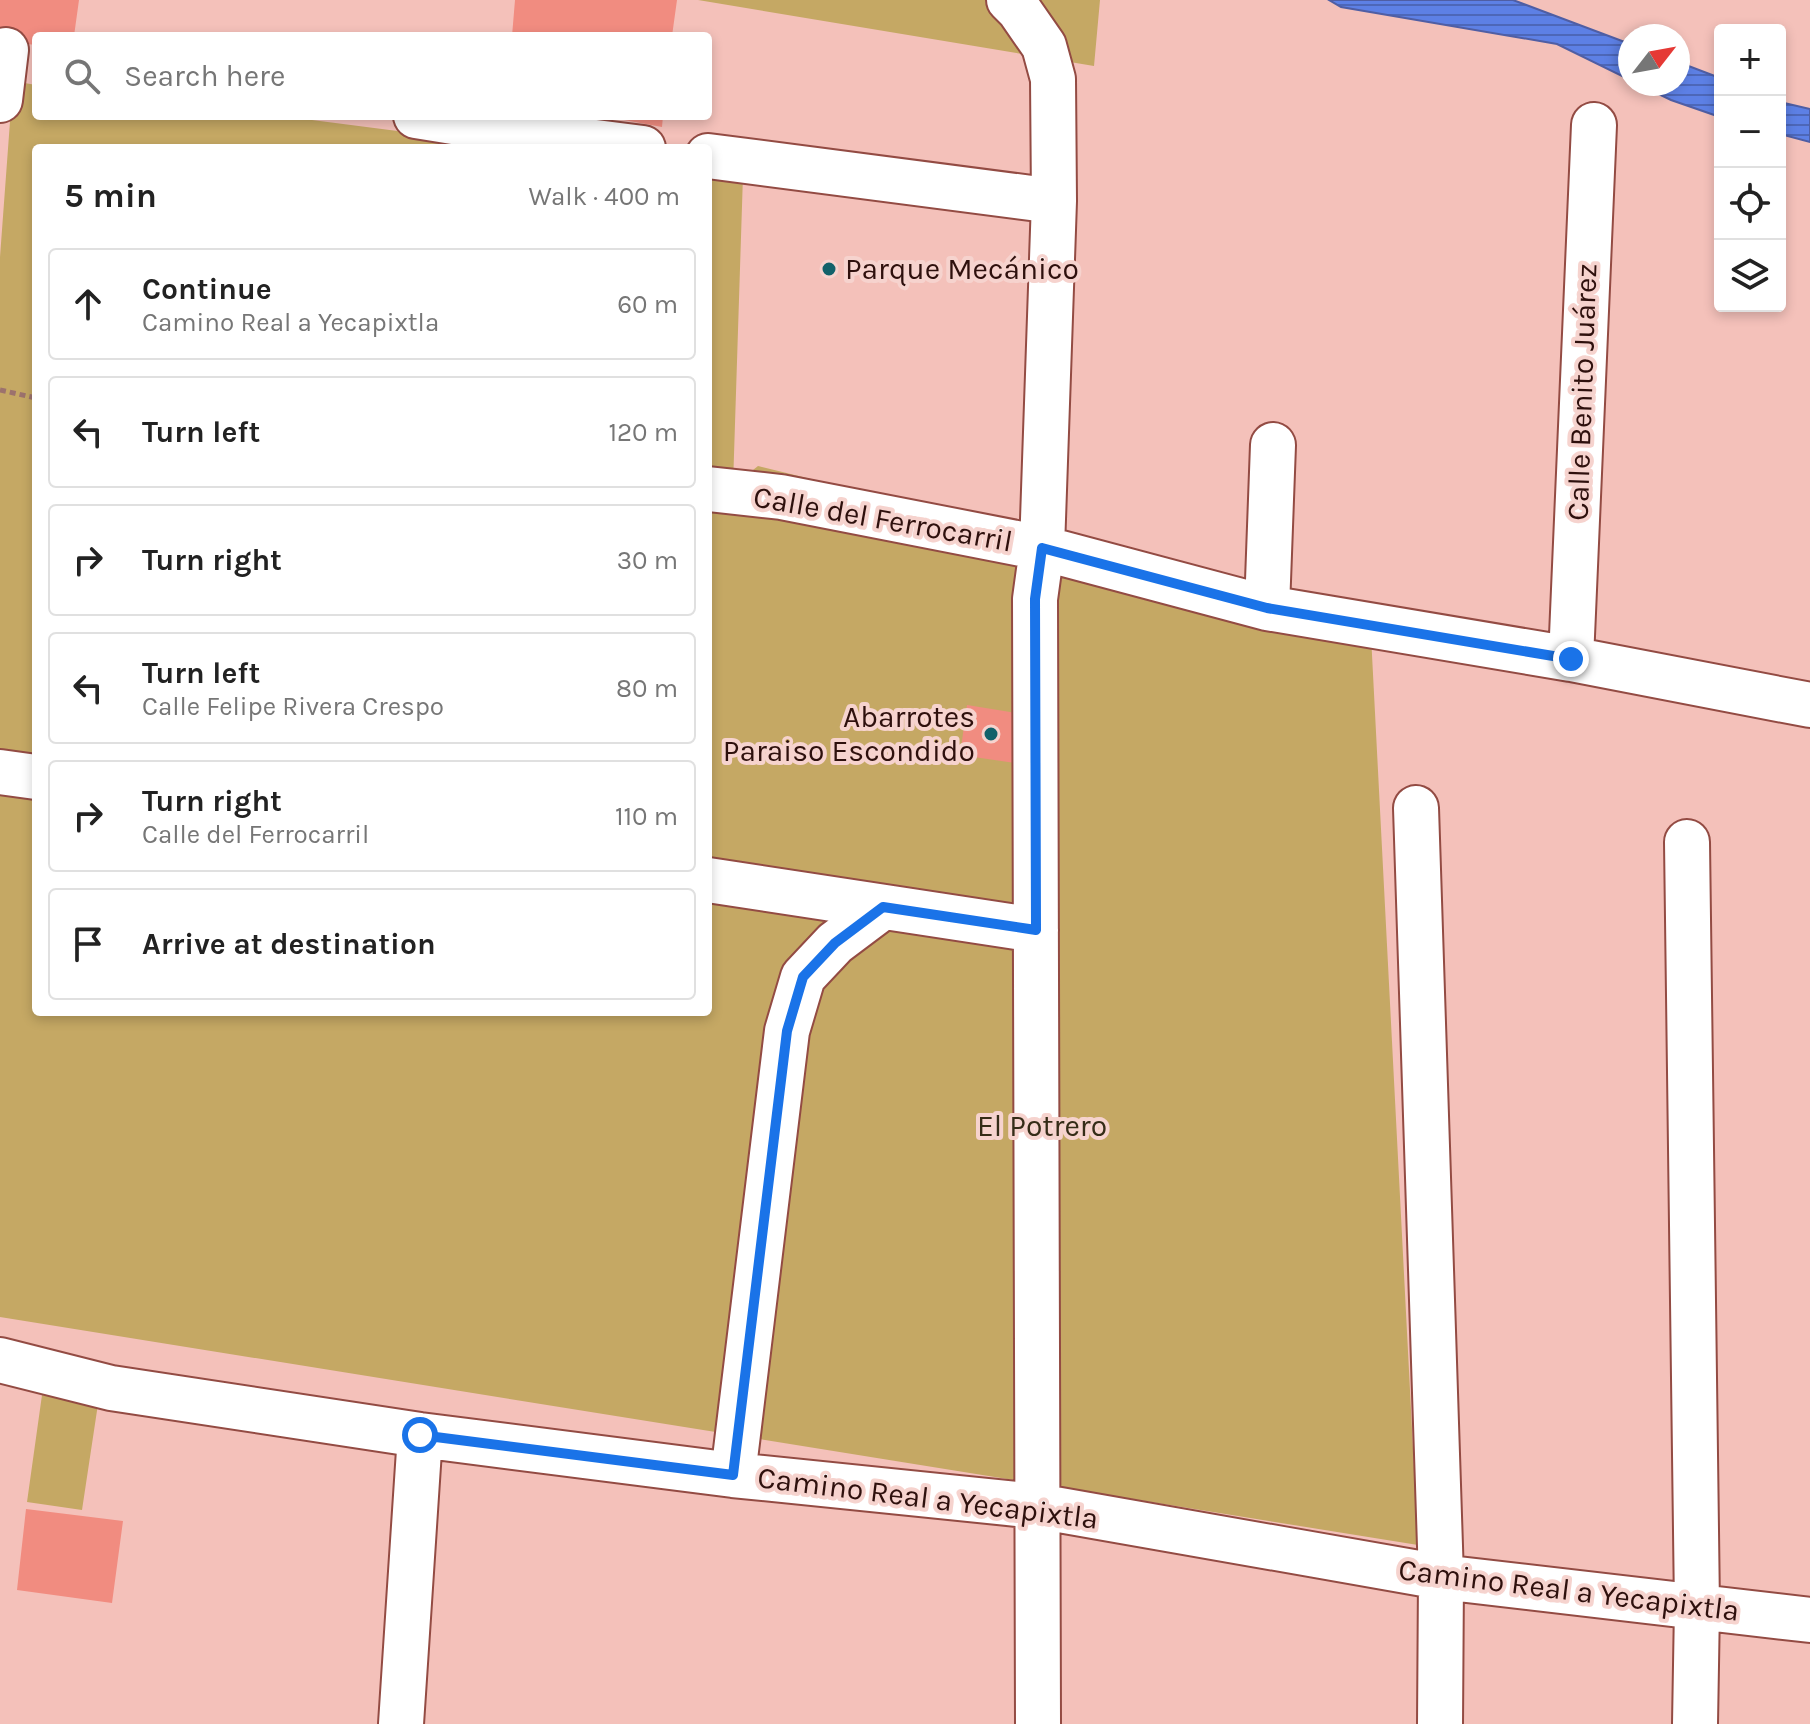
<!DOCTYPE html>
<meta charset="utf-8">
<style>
:root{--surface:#fff;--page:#f6f6f6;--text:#222;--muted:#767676;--line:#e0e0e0}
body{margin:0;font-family:Karla,sans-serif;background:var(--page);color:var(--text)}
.controls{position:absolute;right:24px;top:24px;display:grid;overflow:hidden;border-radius:8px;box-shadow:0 4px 12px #0003}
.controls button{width:72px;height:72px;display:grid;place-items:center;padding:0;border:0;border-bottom:2px solid var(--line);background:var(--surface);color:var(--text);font:40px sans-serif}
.compass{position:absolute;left:1618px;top:24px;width:72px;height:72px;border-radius:50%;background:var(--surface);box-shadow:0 4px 12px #0003;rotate:59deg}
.stop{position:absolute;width:24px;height:24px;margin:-18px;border:6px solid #1a73e8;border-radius:50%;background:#fff}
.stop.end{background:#1a73e8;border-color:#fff;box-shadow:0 2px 8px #0008}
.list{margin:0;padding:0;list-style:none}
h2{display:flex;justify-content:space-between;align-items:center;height:104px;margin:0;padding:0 32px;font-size:34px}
h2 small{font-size:26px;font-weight:400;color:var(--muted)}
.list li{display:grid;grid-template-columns:52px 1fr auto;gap:24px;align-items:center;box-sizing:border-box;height:112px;margin:0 16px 16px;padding:0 16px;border:2px solid var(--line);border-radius:8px}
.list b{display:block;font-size:30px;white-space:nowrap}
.list p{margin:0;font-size:26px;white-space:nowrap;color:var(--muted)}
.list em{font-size:26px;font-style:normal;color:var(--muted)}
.icon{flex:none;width:44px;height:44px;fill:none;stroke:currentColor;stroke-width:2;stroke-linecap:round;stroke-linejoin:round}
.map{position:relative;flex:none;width:1810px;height:1724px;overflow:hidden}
.search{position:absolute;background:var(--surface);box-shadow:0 4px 12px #0003;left:32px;top:32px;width:680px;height:88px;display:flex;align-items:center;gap:20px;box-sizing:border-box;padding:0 28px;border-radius:8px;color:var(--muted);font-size:30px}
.panel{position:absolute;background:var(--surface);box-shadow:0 4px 12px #0003;left:32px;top:144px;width:680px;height:872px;border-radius:8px}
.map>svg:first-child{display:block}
.green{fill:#c5a864}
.water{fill:url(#water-rules);stroke:#4f5ea4;stroke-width:2}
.building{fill:#f18c80}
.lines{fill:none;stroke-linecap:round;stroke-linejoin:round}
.minor-casing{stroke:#934b43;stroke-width:48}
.path{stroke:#9c726d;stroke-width:5;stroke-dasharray:6 4;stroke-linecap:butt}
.minor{stroke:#fff;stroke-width:44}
.route{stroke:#1a73e8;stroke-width:10}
.poi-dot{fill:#12616a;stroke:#f6d3ce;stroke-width:3}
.labels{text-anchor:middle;stroke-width:8;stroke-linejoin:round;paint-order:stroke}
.poi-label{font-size:30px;fill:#2e100d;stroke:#f6d3ce;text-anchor:start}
.street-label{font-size:30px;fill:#2e100d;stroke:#f6d3ce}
.park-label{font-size:30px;fill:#352c17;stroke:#f6d3ce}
</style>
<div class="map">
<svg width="1810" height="1724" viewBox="0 0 1810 1724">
<defs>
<pattern id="water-rules" width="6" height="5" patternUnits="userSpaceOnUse" patternTransform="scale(2)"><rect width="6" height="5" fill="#5d80e5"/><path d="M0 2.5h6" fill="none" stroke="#4d67b8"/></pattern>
</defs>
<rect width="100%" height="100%" fill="#f4c1ba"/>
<!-- green -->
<path class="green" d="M 698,0 L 1100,0 L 1094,66 Z
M 13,81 L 36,85 L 36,116 L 281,116 L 530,148 L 36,148 L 36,1012 L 708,1012 L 708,171 L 743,175 L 733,486 L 758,466 L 1370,616 L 1418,1545 L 0,1317 L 0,257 Z
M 42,1395 L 98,1404 L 82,1510 L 27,1502 Z"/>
<!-- water -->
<path class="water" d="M 1329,0 L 1513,0 L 1630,44 L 1630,80 L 1557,44 L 1341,7 Z
M 1678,62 L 1720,78 L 1720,117 L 1671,100 L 1638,84 L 1678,84 Z
M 1780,102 L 1810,109 L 1810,142 L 1780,134 Z"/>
<!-- building -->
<path class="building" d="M 0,0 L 79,0 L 74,36 L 36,36 L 36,45 L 0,41 Z
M 515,0 L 677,0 L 672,36 L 512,36 Z
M 612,116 L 663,116 L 662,127 L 624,120 Z
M 967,705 L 1022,714 L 1015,763 L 960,755 Z
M 26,1509 L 123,1521 L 112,1603 L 17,1590 Z"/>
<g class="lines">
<!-- minor casing -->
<g class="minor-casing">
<path id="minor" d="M 1009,0 L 1019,10 L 1044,46 L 1053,79 L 1054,201 L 1042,548 L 1035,599 L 1038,1724
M 0,100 L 6,50
M 416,116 L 509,131 L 643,148
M 708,156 L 1054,201
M 708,489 L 781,497 L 1042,548 L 1267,608 L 1571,659 L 1810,705
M 1267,608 L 1273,445
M 1571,659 L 1594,125
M 0,772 L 36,777
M 1416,808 L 1441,1577 L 1440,1724
M 1687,842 L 1697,1607 L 1695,1724
M 708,880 L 1036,930
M 0,1360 L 111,1388 L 420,1435 L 733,1475 L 1037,1506 L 1441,1577 L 1810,1620
M 733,1475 L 787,1031 L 803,977 L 835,943 L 883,907
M 401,1724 L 420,1435"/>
</g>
<!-- path -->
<path class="path" d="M 0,390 L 36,398"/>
<!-- minor -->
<use href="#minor" class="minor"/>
</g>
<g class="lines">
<!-- route -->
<path class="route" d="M 420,1435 L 733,1475 L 787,1031 L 803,977 L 835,943 L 883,907 L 1036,930 L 1035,599 L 1042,548 L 1267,608 L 1571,659"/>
</g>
<!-- markers -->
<g class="poi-dot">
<circle cx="829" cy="269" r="8"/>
<circle cx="991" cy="734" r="8"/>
</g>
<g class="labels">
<!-- poi labels -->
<g class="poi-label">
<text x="845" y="279">Parque Mecánico</text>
<text x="975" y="727" text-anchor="end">Abarrotes<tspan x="975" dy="34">Paraiso Escondido</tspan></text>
</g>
<!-- street labels -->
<g class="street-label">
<text transform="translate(1582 392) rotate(-88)" y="10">Calle Benito Juárez</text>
<text transform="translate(883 519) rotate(10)" y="10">Calle del Ferrocarril</text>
<text transform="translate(928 1498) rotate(7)" y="10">Camino Real a Yecapixtla</text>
<text transform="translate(1569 1590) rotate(7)" y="10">Camino Real a Yecapixtla</text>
</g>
<!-- park labels -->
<g class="park-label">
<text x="1042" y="1136">El Potrero</text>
</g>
</g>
</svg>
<div class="controls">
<button>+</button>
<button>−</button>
<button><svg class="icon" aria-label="locate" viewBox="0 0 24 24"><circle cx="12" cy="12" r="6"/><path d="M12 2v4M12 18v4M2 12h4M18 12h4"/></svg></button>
<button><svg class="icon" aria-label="layers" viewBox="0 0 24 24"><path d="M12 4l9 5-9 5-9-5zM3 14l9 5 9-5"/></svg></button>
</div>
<svg class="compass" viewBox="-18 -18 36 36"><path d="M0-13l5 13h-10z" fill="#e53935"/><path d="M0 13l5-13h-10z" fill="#767676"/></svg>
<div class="stop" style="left:420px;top:1435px"></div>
<div class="stop end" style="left:1571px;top:659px"></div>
<div class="search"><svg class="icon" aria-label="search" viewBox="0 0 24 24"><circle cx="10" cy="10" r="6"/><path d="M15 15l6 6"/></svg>Search here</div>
<section class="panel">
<h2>5 min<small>Walk · 400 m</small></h2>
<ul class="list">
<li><svg class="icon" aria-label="ahead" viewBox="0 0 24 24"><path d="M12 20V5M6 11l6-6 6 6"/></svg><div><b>Continue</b><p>Camino Real a Yecapixtla</p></div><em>60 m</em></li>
<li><svg class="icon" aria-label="left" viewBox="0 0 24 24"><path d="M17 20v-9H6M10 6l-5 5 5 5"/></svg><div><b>Turn left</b></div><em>120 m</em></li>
<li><svg class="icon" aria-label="right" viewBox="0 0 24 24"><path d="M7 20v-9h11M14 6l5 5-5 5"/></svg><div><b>Turn right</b></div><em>30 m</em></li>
<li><svg class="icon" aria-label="left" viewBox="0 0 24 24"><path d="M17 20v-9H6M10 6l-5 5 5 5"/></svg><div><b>Turn left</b><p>Calle Felipe Rivera Crespo</p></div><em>80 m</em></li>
<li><svg class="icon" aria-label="right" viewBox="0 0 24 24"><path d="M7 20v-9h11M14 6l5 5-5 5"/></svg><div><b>Turn right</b><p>Calle del Ferrocarril</p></div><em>110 m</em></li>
<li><svg class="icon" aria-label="arrive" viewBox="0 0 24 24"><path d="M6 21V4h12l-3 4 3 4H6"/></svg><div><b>Arrive at destination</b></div></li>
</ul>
</section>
</div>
